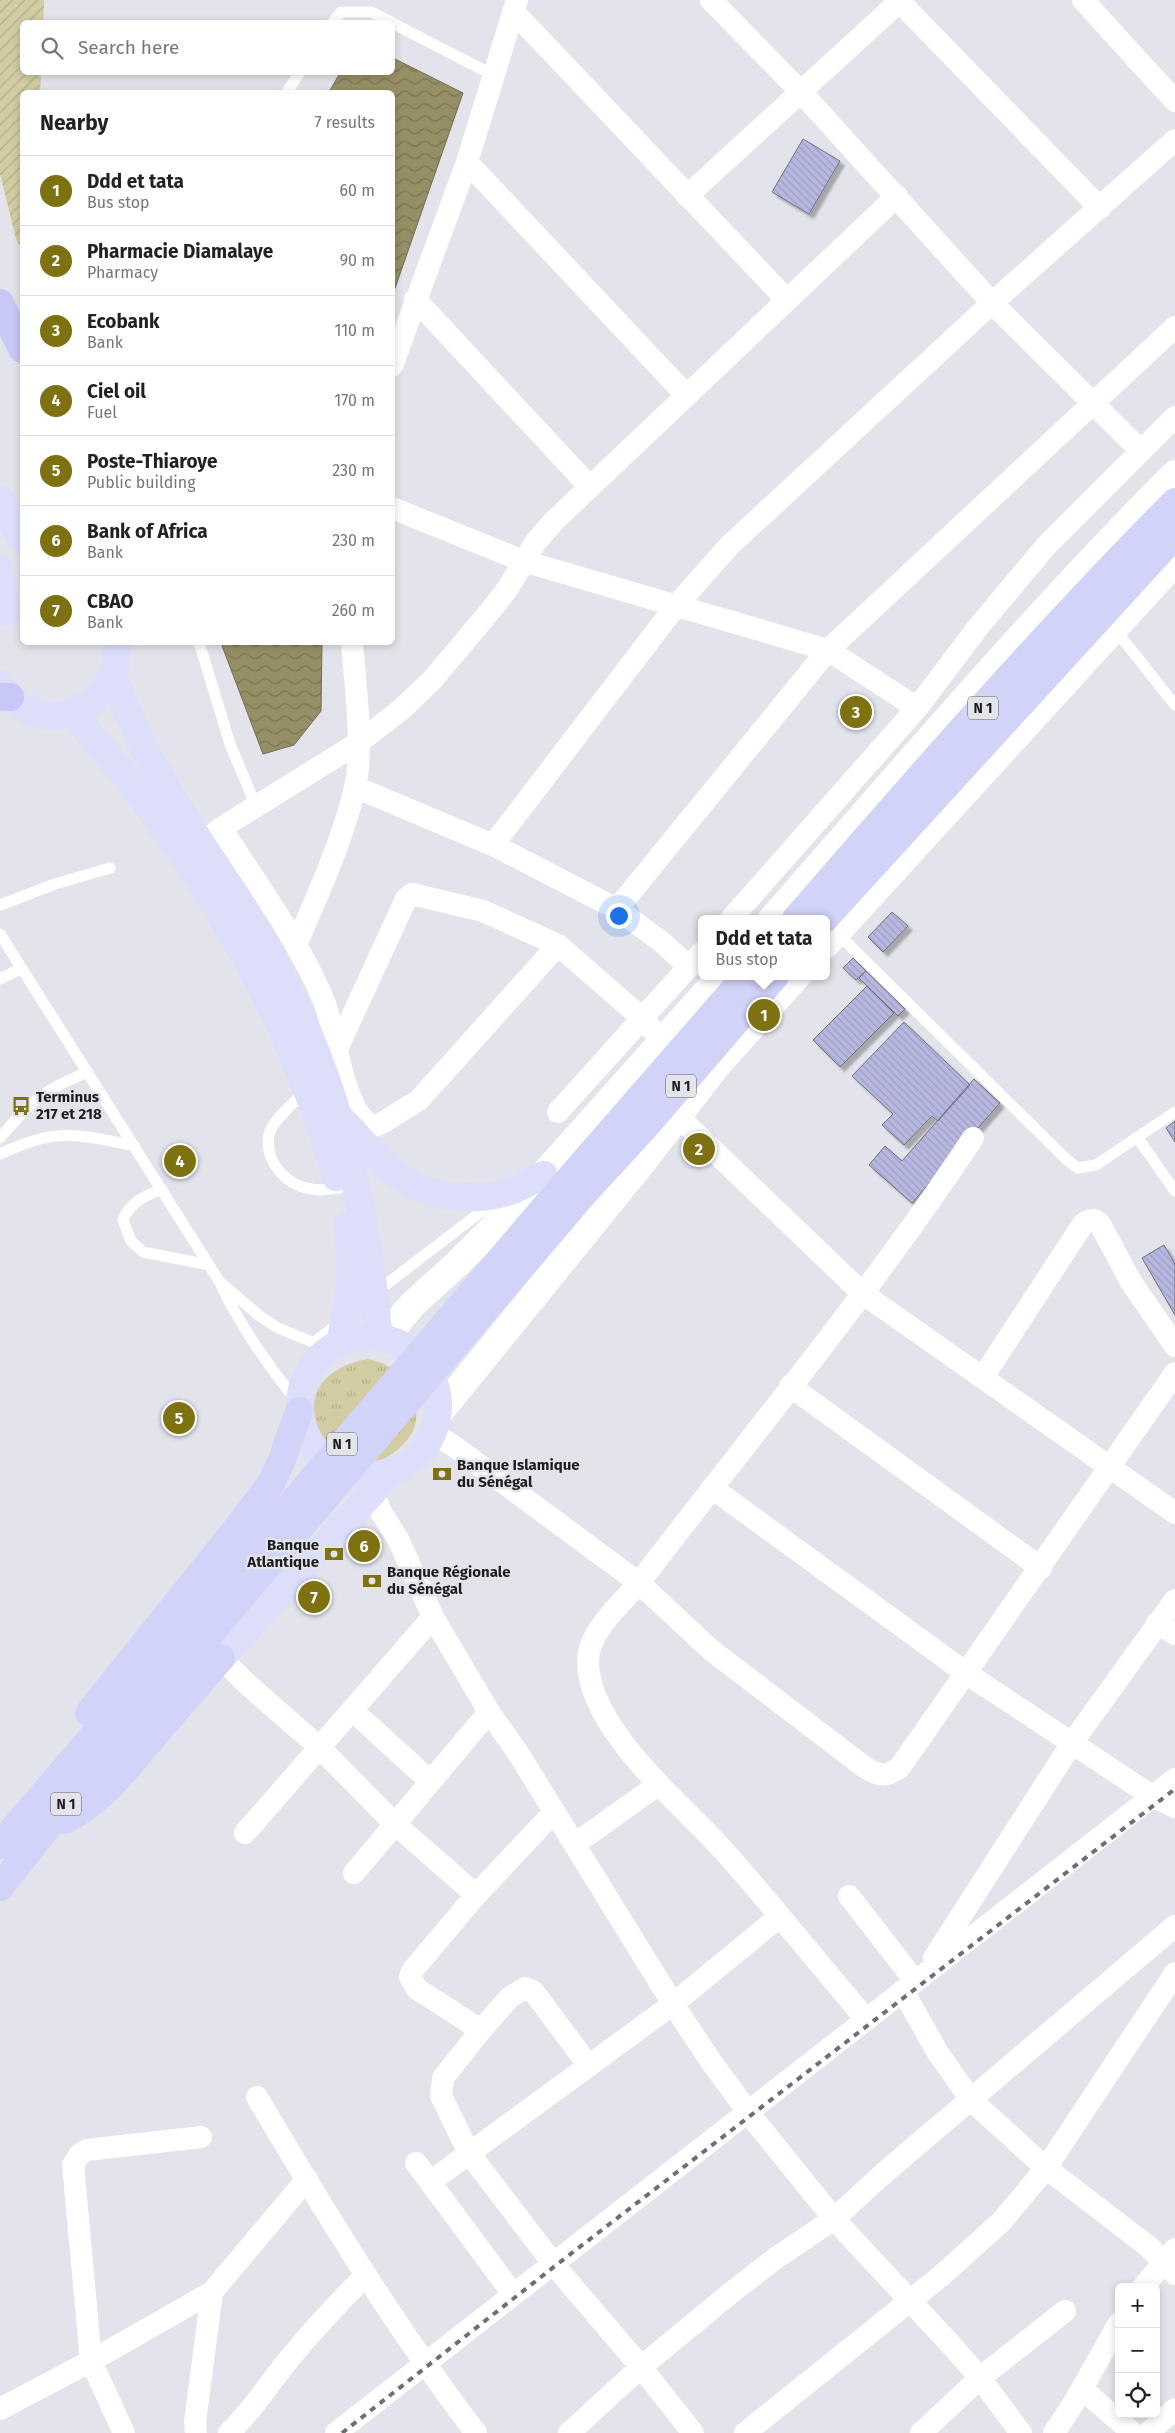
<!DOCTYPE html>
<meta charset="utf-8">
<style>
:root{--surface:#fff;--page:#f2f2f2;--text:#222;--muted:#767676;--line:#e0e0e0;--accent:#7e7111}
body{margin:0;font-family:"Fira Sans",sans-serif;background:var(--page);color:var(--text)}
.controls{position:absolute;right:15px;bottom:15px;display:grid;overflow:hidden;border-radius:8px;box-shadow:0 2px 8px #0003}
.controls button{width:45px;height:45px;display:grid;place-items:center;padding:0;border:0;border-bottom:1px solid var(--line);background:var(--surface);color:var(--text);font:25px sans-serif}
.you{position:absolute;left:618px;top:915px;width:18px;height:18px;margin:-12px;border:4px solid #fff;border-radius:50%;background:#1a73e8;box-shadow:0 0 0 8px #1a73e833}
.badge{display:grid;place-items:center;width:32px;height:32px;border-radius:50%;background:var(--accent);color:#fff;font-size:16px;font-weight:700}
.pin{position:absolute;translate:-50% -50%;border:2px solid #fff;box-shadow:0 1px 5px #0006}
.popup{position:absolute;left:698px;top:915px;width:132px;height:65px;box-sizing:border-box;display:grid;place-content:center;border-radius:8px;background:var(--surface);filter:drop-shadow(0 1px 4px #0005);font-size:16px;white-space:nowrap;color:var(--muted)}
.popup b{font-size:19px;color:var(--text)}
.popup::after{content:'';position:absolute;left:50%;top:100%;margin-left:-10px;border:10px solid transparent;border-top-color:var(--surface)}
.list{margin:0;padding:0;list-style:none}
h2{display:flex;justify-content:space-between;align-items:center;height:65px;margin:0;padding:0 20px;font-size:21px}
h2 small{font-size:16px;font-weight:400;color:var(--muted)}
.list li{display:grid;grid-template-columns:32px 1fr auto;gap:15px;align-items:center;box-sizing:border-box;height:70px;padding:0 20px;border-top:1px solid var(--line)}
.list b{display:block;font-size:19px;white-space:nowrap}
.list p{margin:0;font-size:16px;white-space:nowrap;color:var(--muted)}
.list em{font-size:16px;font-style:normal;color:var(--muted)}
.icon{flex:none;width:28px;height:28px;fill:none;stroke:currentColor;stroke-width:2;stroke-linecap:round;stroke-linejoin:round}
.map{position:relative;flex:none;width:1175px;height:2433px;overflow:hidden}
.search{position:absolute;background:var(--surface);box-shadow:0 2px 8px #0003;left:20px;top:20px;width:375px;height:55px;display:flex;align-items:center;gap:12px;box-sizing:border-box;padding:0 18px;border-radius:8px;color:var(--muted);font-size:19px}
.panel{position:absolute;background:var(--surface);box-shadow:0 2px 8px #0003;left:20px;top:90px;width:375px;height:555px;border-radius:8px}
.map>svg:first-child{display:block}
.grass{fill:url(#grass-tufts)}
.garden{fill:url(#garden-furrows)}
.water{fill:url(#water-waves);stroke:#726d51}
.building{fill:url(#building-back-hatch);stroke:#717178;filter:url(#shadow)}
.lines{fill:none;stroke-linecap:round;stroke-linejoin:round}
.service{stroke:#fff;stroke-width:11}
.minor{stroke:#fff;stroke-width:22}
.tertiary{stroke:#fff;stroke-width:28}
.primary{stroke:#dddefa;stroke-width:28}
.trunk{stroke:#d2d3f8;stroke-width:28}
.motorway{stroke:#c7c8f6;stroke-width:28}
.rail{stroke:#6e6e73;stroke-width:4;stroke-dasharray:6 6;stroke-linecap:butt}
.labels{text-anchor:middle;stroke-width:5;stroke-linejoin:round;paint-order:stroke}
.shield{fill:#e3e3eb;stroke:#58585d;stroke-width:1}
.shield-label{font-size:14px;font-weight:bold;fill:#1d1d20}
.poi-label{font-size:15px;font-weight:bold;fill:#1d1d20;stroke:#e3e3eb;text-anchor:start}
</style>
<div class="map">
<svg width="1175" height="2433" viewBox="0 0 1175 2433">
<defs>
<pattern id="grass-tufts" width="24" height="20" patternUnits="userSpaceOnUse" patternTransform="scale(1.25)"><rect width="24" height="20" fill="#d2cca3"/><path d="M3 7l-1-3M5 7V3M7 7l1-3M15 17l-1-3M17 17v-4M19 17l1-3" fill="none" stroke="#b4af8c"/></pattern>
<pattern id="garden-furrows" width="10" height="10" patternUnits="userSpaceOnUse" patternTransform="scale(1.25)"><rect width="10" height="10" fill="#d2cca3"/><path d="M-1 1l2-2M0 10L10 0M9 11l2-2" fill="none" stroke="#b4af8c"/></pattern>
<pattern id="water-waves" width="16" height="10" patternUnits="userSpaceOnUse" patternTransform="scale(1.25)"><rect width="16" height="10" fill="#968f66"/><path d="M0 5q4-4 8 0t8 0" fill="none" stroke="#7a7454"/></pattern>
<pattern id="building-back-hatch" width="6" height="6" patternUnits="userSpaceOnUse" patternTransform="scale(1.25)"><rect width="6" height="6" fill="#b7b8e1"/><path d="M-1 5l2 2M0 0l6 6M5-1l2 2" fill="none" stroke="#9d9ec1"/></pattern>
<filter id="shadow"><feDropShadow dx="4.5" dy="4.5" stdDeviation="1" flood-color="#0004"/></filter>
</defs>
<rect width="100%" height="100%" fill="#e3e3eb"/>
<!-- grass -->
<path class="grass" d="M 368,1359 C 374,1361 381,1362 386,1365 C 411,1378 427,1416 408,1439 C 346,1516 253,1381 368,1359 Z"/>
<!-- garden -->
<path class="garden" d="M 0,0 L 44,0 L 44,3 L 43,22 L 22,22 L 22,72 L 41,73 L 40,92 L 22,92 L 22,250 L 16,239 L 0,174 Z"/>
<!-- water -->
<path class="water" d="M 393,58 L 463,93 L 393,294 L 392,92 L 329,92 L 340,73 L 392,72 Z
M 221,643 L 322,643 L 321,711 L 294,745 L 263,754 Z"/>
<!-- building -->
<path class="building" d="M 803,139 L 840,161 L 809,214 L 772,192 Z
M 892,912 L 908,926 L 883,952 L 868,937 Z
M 853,958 L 866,971 L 856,980 L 843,968 Z
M 866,971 L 905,1009 L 898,1016 L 859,978 Z
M 867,986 L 894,1013 L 840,1067 L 813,1040 Z
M 904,1022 L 970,1085 L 938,1121 L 932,1116 L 904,1145 L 882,1125 L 893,1114 L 852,1076 Z
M 974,1079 L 1000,1103 L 912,1203 L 869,1165 L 885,1146 L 902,1161 Z
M 1175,1121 L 1175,1142 L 1166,1128 Z
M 1164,1245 L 1175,1264 L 1175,1315 L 1142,1258 Z"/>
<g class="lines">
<!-- service -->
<path class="service" d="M 333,22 L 341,12 L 371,12 L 391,22
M 392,23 L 495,76
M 287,92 L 300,72
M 1114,628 L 1175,705
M 199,642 L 230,744 L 256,806
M 0,905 L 55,884 L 110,868
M 837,933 L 1066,1159 L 1078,1168 L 1096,1165 L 1175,1112
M 0,934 L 219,1281 C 240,1326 268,1365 299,1404
M 0,979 L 20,969
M 306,1091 C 296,1101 271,1121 269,1135 C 264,1162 287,1186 312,1189 C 321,1191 331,1189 340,1188
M 1137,1137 L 1175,1191
M 0,1138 C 32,1100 41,1091 88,1072
M 0,1154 C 57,1127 76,1134 135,1146
M 162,1189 C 145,1196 130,1202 123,1220 L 131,1241 L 143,1252 L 209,1265
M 222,1284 L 261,1317 L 278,1328 L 330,1349
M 375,1293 L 495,1201
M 313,1343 L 340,1323"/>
<!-- minor -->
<path class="minor" d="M 711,0 L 801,92 L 992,303 L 1140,450
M 1083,0 L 1175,101
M 899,1 L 1100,208
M 514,12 L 786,299
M 467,162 L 686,395
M 687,196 L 901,0
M 415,299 L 589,486
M 392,366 L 467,162 L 517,0
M 392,508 L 523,561 L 828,650 L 917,708
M 355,787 L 493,845 L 617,909 L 663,943 L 689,967
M 221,828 C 257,884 298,939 324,1001 C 337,1034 341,1107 372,1127 L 382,1123 L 419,1100 L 558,945
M 202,844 L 221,828 L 358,743 L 402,709 L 433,679 L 491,610 L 508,588 L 535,543 L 553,522 L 897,196
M 493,845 L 675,607 L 730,545 L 992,303 L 1175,140
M 617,909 L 828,650 L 1175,327
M 731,919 L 917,708 L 979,626 L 1046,546 L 1175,417
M 296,945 C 318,894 342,842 355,788 C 364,746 355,685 352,642
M 337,1049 L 406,899 L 412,894 L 483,911 L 558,945 L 642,1018 L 663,1042
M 666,1105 L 862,1293 L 1175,1513
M 558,1112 L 702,952
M 983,1377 L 1083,1224 C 1090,1219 1094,1218 1100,1224 L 1131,1282 L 1175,1346
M 790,1386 L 1041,1568
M 433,1433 L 455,1447 L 639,1583 L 711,1650 L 863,1766 C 877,1776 886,1778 900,1767 L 1175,1373
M 370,1476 L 373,1492 L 381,1512 L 398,1539 L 433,1617 L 489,1712 L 518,1753 L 673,2004 L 710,2060 L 751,2116 L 834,2219 L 953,2347 L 980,2378 L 1021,2433
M 712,1488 L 966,1673 L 1152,1796 L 1175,1807
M 1157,1623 L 1175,1634
M 221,1658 L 247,1684 L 319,1747 L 394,1823 L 476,1895
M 352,1710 L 430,1781
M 245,1833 L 433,1617
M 575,1844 L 659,1784
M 354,1873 L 489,1712
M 849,1896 L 915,1981
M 934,1958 L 1072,1743 L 1175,1600
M 903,1991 L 938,2053 L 971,2100 L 1046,2168 L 1149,2247 L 1175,2274
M 866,2019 C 818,1963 773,1906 724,1851 C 681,1803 588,1729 588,1661 C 588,1632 621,1604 639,1583 C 751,1436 871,1292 973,1138
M 481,2030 L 417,1989 L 410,1977 L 412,1971 L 476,1895 L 554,1812
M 589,2066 L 533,1991 L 525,1988 L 509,1998 L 481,2030 L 443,2078 L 441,2096 L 469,2153 L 555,2266 L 641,2367 L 693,2433
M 257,2097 C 325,2212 395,2327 476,2433
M 416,2163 L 513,2294
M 430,2182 L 673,2004 L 779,1917
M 1143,2287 L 1175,2249
M 1082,2389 L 1133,2433
M 0,2409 L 91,2361 L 212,2292 L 307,2179
M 124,2433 L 91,2361 L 73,2165 L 80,2154 L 87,2150 L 201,2137
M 196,2433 L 195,2422 L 212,2292
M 229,2433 C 253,2410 269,2383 290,2358 C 314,2329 339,2302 366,2275
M 336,2433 L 1175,1779
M 569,2433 L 641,2367 L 732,2292 L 776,2258 L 834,2219 L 884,2173 L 1175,1926
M 745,2433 L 941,2276 L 1002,2221 L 1046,2168 L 1175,1973
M 921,2433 L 980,2378 L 1065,2311
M 1054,2433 L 1075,2401 L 1119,2323
M 1148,2433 L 1175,2409"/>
<!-- tertiary -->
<path class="tertiary" d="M 772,919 C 904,769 1034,615 1175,474
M 826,944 L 1175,562
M 387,1339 L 400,1319 L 413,1304 L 458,1263 L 520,1201 L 721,976
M 438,1414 L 645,1159 L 717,1065 L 797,976"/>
<!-- primary -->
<path class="primary" d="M 0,499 L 22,541
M 0,569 L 7,612
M 113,676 C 125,703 135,733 150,759 C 186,825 231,886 269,952 C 319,1042 350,1138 366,1240 C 371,1272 377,1304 378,1337
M 0,684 C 8,694 16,704 28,710 C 74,731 123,690 116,642
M 72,713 C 91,736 112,759 131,783 C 144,799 156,818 168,835 C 243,940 301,1052 336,1177
M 342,1120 C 360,1138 376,1158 396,1174 C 427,1199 476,1203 513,1190 C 524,1186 533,1179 544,1175
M300 1406a69 69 0 1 1 138 0a69 69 0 1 1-138 0Z
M 340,1343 C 349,1306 354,1264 347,1226
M 221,1658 L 390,1473"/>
<!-- trunk -->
<path class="trunk" d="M 796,919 C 919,777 1043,635 1175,502
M 824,919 L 1175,535
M 89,1713 L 238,1527 L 270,1485 L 282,1460 L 299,1411
M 64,1820 C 100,1804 128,1766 153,1737 C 176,1710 199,1684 221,1658
M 0,1845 L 570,1178 L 746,976
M 0,1887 L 67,1802 L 584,1193 L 643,1129 L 775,976"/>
<!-- motorway -->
<path class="motorway" d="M 0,303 L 22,349
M 0,697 L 10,697"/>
<!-- rail -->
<path class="rail" d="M 342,2433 L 555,2266 L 1175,1789"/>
</g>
<!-- icons -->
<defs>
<g id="bus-bare" transform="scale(1.5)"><path d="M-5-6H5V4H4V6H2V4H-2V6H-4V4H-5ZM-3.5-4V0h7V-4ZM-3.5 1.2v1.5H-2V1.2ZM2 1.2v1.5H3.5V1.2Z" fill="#7e7111" stroke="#e3e3eb" stroke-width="2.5" paint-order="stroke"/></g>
<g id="bank-bare" transform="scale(1.5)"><path d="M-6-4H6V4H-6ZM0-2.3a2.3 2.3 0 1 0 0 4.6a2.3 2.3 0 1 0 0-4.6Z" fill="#7e7111" stroke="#e3e3eb" stroke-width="2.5" paint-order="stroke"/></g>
</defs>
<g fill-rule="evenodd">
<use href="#bus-bare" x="21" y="1106"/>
<use href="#bank-bare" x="442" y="1474"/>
<use href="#bank-bare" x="334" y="1554"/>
<use href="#bank-bare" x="372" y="1581"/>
</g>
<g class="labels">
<!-- shield labels -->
<g class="shield">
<rect x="968" y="696.5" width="30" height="23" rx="4"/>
<rect x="666" y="1074.5" width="30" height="23" rx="4"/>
<rect x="327" y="1432.5" width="30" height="23" rx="4"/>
<rect x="51" y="1792.5" width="30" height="23" rx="4"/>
</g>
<g class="shield-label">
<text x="983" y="713">N 1</text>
<text x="681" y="1091">N 1</text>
<text x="342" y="1449">N 1</text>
<text x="66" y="1809">N 1</text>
</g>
<!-- poi labels -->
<g class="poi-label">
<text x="36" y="1102">Terminus<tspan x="36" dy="17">217 et 218</tspan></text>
<text x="457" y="1470">Banque Islamique<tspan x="457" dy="17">du Sénégal</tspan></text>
<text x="319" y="1550" text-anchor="end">Banque<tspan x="319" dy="17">Atlantique</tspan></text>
<text x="387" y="1577">Banque Régionale<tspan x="387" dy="17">du Sénégal</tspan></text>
</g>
</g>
</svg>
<div class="controls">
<button>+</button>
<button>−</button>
<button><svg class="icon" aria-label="locate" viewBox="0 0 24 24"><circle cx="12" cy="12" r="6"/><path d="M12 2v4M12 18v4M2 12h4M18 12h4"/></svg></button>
</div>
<div class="you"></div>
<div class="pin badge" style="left:764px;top:1015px">1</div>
<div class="popup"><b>Ddd et tata</b>Bus stop</div>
<div class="pin badge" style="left:699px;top:1149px">2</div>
<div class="pin badge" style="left:856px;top:712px">3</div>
<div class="pin badge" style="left:180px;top:1161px">4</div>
<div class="pin badge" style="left:179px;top:1418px">5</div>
<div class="pin badge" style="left:364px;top:1546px">6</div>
<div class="pin badge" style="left:314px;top:1597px">7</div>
<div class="search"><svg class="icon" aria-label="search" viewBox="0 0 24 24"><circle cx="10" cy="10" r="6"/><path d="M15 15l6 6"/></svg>Search here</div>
<section class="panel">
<h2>Nearby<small>7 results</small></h2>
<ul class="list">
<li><span class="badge">1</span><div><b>Ddd et tata</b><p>Bus stop</p></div><em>60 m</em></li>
<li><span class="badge">2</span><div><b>Pharmacie Diamalaye</b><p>Pharmacy</p></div><em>90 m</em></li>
<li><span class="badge">3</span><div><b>Ecobank</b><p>Bank</p></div><em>110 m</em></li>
<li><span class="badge">4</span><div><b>Ciel oil</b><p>Fuel</p></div><em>170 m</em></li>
<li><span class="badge">5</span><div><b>Poste-Thiaroye</b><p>Public building</p></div><em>230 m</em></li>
<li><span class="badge">6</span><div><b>Bank of Africa</b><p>Bank</p></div><em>230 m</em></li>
<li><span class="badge">7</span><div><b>CBAO</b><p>Bank</p></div><em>260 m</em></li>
</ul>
</section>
</div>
